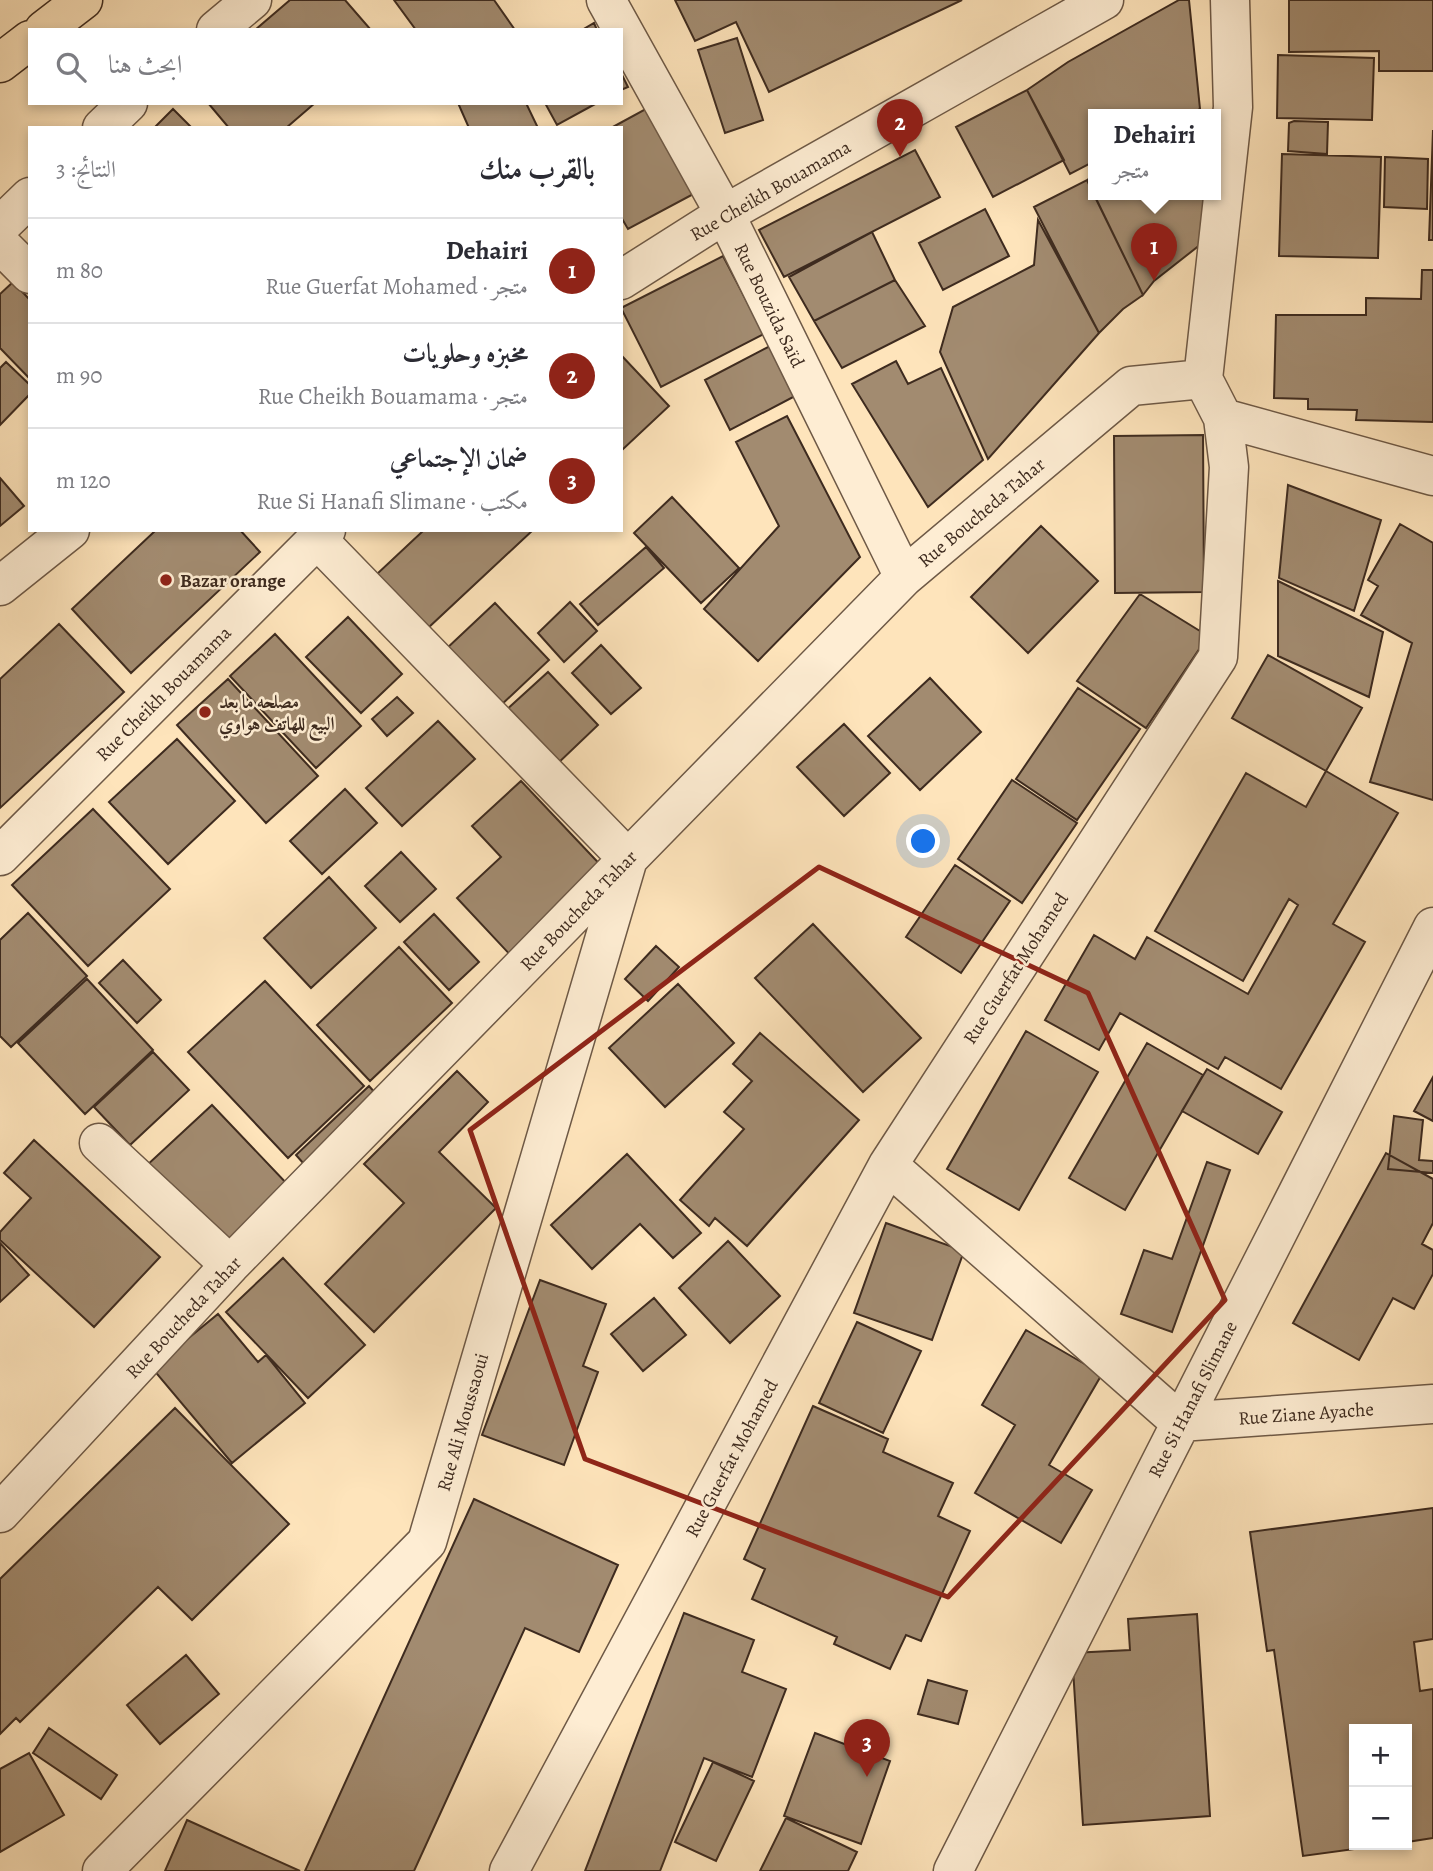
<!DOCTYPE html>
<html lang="ar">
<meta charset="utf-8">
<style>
:root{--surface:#fff;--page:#f2f2f3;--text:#2b2b33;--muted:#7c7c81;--line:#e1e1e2;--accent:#8f2418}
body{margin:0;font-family:Alegreya,Amiri,serif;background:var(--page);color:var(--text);direction:rtl}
.controls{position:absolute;right:21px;bottom:21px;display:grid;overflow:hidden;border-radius:0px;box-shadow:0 4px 10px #0003}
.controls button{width:63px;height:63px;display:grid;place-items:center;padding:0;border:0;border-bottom:2px solid var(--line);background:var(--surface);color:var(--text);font:35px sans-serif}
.you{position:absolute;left:924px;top:842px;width:24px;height:24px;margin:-18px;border:5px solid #fff;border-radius:50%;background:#1a73e8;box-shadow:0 0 0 10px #1a73e833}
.badge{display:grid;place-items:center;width:46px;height:46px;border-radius:50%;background:var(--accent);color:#fff;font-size:23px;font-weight:700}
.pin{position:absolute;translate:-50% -58px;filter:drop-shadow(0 2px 4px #0008)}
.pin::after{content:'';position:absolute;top:37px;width:24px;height:21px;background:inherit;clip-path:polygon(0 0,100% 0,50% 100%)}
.popup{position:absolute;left:1088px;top:109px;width:133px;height:91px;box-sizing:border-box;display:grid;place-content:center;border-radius:0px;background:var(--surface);filter:drop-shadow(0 2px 5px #0005);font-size:23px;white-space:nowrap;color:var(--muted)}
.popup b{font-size:26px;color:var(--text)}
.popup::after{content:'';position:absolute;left:50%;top:100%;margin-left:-14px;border:14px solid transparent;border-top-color:var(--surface)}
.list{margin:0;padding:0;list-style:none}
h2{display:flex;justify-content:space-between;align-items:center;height:91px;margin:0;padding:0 28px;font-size:30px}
h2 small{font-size:23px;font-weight:400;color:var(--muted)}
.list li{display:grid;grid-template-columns:46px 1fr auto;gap:21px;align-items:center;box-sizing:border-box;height:105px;padding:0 28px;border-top:2px solid var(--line)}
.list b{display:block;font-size:26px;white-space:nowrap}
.list p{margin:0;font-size:23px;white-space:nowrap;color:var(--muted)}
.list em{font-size:23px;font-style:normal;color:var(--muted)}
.icon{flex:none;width:38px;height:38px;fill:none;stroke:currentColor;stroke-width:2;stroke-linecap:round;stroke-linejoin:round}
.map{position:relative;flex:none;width:1433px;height:1871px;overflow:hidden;direction:ltr}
.search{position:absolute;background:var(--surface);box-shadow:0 4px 10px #0003;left:28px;top:28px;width:595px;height:77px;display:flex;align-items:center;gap:18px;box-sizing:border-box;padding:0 24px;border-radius:0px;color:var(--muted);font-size:26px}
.panel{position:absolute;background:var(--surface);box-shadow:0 4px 10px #0003;left:28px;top:126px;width:595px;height:406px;border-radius:0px;direction:rtl}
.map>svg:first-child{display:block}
.building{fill:#a28b70;stroke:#3e2b1f;stroke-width:2}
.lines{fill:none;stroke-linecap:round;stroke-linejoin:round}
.minor-casing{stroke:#6e5946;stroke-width:41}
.major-casing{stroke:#3e2b1f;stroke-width:41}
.minor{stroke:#feedd3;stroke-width:38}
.major{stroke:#fee4bb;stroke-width:38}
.marked{fill:none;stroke:#8f2418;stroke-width:5;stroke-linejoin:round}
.poi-dot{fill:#8f2418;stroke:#feedd3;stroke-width:2.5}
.labels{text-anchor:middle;stroke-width:5;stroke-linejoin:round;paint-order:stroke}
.street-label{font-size:19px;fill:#3e2b1f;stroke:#feedd3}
.poi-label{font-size:19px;font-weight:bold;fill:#3e2b1f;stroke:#feedd3;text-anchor:start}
</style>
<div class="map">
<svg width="1433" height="1871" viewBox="0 0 1433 1871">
<rect width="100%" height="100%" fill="#fee4bb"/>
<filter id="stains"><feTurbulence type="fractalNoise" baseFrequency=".00286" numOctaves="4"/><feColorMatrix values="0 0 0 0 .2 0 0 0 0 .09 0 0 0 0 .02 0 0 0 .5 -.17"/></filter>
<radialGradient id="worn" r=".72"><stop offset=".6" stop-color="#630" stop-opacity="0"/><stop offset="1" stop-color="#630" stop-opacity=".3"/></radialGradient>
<!-- building -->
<path class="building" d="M 290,0 L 345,0 L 371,30 L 255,30 Z
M 394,0 L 494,0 L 515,30 L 416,30 Z
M 675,0 L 962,0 L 769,92 L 736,22 L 695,41 Z
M 1179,0 L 1189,0 L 1200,109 L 1188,115 L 1093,115 L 1093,162 L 1070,174 L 1027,90 L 1068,62 Z
M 1289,0 L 1433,0 L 1433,71 L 1379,71 L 1379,51 L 1289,52 Z
M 594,23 L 597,30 L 582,30 Z
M 737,38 L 763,120 L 725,133 L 698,50 Z
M 1278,55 L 1374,58 L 1372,120 L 1277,118 Z
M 621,73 L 628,87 L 621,90 Z
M 1027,90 L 1064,160 L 993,197 L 956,127 Z
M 208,103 L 315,103 L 286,128 L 229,128 Z
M 458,103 L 526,103 L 538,128 L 469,128 Z
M 545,103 L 597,103 L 557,125 Z
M 653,105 L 699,191 L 628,229 L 621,217 L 621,128 L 611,128 Z
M 173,109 L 192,128 L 154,128 Z
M 1294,121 L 1328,122 L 1327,154 L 1288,151 L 1289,123 Z
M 1433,130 L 1433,240 L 1429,240 Z
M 915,150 L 940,197 L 784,277 L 759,230 Z
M 1282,154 L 1381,157 L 1378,258 L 1279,256 Z
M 1385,157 L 1428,159 L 1427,209 L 1384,207 Z
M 1093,176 L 1093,193 L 1087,180 Z
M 1087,180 L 1143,295 L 1123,309 L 1099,333 L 1034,207 Z
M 1094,195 L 1207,195 L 1210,237 L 1154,281 L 1143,295 Z
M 985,209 L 1009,256 L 943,290 L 919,243 Z
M 1038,220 L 1099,333 L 988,459 L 940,352 L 953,307 L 1034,265 Z
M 872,232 L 895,280 L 814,321 L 789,277 Z
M 723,256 L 764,334 L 661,387 L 621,308 Z
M 1422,270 L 1433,270 L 1433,422 L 1356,420 L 1357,410 L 1308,409 L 1308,399 L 1274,398 L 1276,315 L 1366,315 L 1366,298 L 1421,299 Z
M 895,280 L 925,326 L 842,368 L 814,321 Z
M 13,282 L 30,300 L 30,379 L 0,348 L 0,294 Z
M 772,345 L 797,395 L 730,430 L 705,380 Z
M 621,355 L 669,406 L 621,451 Z
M 896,361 L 908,384 L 941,368 L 983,460 L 928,507 L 852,384 Z
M 6,362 L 30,385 L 30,394 L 0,425 L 0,368 Z
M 787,416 L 860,557 L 758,661 L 704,609 L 779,526 L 736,442 Z
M 1203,435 L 1204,592 L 1115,593 L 1114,436 Z
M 0,478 L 24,506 L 0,526 Z
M 1288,485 L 1381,520 L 1354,611 L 1279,578 Z
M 672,497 L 739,568 L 701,603 L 634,533 Z
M 1400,524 L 1433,543 L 1433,800 L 1370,782 L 1412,643 L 1361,615 L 1378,586 L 1368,580 Z
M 1041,526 L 1098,581 L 1028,653 L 971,597 Z
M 156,530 L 240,530 L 260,552 L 131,673 L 72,609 Z
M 424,530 L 533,530 L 428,628 L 377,574 Z
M 646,547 L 664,568 L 598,625 L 580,604 Z
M 1278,581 L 1383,632 L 1369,697 L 1278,656 Z
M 1140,594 L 1208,636 L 1146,728 L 1077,681 Z
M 570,602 L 597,631 L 564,662 L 538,633 Z
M 495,603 L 549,660 L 499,707 L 445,650 Z
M 348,617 L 402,674 L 361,713 L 306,657 Z
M 59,624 L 124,692 L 0,808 L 0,679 Z
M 275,634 L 361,726 L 316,768 L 230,676 Z
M 601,645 L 641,688 L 611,714 L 572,673 Z
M 1268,655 L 1362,708 L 1326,771 L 1232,718 Z
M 548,672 L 598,725 L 554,767 L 503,713 Z
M 930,678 L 981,732 L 920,790 L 868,736 Z
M 228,679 L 318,776 L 266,823 L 177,725 Z
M 1078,688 L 1140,729 L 1077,820 L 1016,779 Z
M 397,697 L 413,713 L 387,736 L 372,719 Z
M 438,721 L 475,759 L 402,826 L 366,788 Z
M 844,724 L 890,773 L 844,816 L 797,767 Z
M 177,739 L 235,801 L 168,864 L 109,802 Z
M 1326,771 L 1398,813 L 1333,924 L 1365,942 L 1281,1089 L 1225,1057 L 1218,1069 L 1120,1013 L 1099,1050 L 1045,1020 L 1094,935 L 1135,959 L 1147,937 L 1248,994 L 1298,905 L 1289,899 L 1243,981 L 1155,931 L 1246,773 L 1306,807 Z
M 1012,780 L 1077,823 L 1022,903 L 958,859 Z
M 521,781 L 609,874 L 516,961 L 457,898 L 501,857 L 472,826 Z
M 345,789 L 377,823 L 322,874 L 290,841 Z
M 93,809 L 170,889 L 88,966 L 12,885 Z
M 401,852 L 436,889 L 400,922 L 365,886 Z
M 955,865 L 1010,901 L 961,973 L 906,937 Z
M 329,877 L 376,928 L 311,988 L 264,938 Z
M 28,913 L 87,976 L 11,1047 L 0,1036 L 0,940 Z
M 434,914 L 479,962 L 449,990 L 404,942 Z
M 813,924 L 921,1038 L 863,1092 L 755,978 Z
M 656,946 L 679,967 L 648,1001 L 625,979 Z
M 399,947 L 452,1003 L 370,1081 L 317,1025 Z
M 123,960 L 161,1000 L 137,1023 L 99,983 Z
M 87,979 L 153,1050 L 85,1114 L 18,1043 Z
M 265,981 L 364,1086 L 288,1158 L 188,1052 Z
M 678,984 L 734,1043 L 665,1107 L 609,1048 Z
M 1026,1031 L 1098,1072 L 1019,1210 L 947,1169 Z
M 760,1033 L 859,1120 L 747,1246 L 715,1218 L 709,1226 L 680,1200 L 744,1129 L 724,1112 L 752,1081 L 733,1064 Z
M 1147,1043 L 1203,1075 L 1125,1210 L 1069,1178 Z
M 153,1052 L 189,1090 L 130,1145 L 94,1107 Z
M 1207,1069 L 1282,1112 L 1258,1154 L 1182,1111 Z
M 457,1071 L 488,1102 L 439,1152 L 496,1208 L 374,1332 L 325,1284 L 404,1203 L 364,1164 Z
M 1433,1077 L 1433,1121 L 1414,1111 Z
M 369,1086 L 384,1103 L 311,1172 L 296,1155 Z
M 212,1105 L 290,1187 L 223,1250 L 145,1167 Z
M 1394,1116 L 1423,1120 L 1419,1160 L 1433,1161 L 1433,1173 L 1388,1169 Z
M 34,1140 L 160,1257 L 94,1327 L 0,1240 L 0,1232 L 31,1198 L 4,1173 Z
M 1386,1153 L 1433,1179 L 1433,1223 L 1422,1244 L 1433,1250 L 1433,1274 L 1414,1309 L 1393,1298 L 1359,1360 L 1293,1323 Z
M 627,1154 L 701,1233 L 673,1258 L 640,1224 L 592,1269 L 551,1225 Z
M 1207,1162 L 1230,1170 L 1172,1332 L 1121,1314 L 1144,1250 L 1172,1259 Z
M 886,1223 L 964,1251 L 932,1340 L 854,1313 Z
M 728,1241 L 780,1296 L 730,1343 L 679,1288 Z
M 0,1243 L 29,1275 L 0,1302 Z
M 283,1258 L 365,1345 L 308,1398 L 226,1312 Z
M 540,1280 L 606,1304 L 583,1366 L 598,1372 L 564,1465 L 482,1435 Z
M 654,1298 L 686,1335 L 643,1371 L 611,1334 Z
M 218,1314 L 258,1362 L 266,1355 L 305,1403 L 232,1463 L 152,1368 Z
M 857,1322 L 921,1351 L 883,1433 L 819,1403 Z
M 1026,1330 L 1102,1374 L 1049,1465 L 1092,1490 L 1061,1543 L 975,1493 L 1015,1425 L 982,1405 Z
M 813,1406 L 888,1439 L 883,1452 L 953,1483 L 938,1516 L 970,1531 L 921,1641 L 906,1635 L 890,1669 L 834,1644 L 837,1637 L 752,1599 L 765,1569 L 744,1559 Z
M 175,1408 L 289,1524 L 192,1620 L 158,1587 L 20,1722 L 16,1718 L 0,1734 L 0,1579 Z
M 474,1499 L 618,1565 L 579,1652 L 525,1628 L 414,1871 L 305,1871 Z
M 1433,1508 L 1433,1639 L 1414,1642 L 1420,1691 L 1433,1689 L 1433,1838 L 1407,1842 L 1407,1729 L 1354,1729 L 1354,1845 L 1384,1845 L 1303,1856 L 1274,1650 L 1267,1651 L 1250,1532 Z
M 684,1613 L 754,1640 L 742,1672 L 786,1689 L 752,1777 L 704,1758 L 660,1871 L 585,1871 Z
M 1197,1614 L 1210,1816 L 1083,1825 L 1072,1653 L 1130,1650 L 1128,1619 Z
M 186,1655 L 219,1694 L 160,1744 L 127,1705 Z
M 928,1680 L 967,1691 L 958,1724 L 918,1714 Z
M 49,1728 L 117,1775 L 101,1799 L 33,1753 Z
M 815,1733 L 890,1761 L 861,1844 L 784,1816 Z
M 29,1753 L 64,1815 L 0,1852 L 0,1769 Z
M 713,1762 L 754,1781 L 716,1861 L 675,1842 Z
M 786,1818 L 857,1852 L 848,1871 L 760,1871 Z
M 187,1820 L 300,1871 L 165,1871 Z"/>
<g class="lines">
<!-- minor casing -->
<g class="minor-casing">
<path id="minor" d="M 606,0 L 725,214 L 904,577
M 216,30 L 252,0
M 102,128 L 128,103
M 0,226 L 30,197
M 0,244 L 30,274
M 621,280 L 725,214 L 1104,0
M 1223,418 L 1433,476
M 0,586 L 70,530
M 0,856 L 326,530
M 99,1143 L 230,1265
M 888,1165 L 1180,1422 L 1433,1404
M 0,1513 L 230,1265 L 904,577 L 1131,386 L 1203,379
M 102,1871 L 427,1542 L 628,859 L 317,539
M 509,1871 L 888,1165 L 1218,657 L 1229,467 L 1223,418 L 1203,379 L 1233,107 L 1230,0
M 953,1871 L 1433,927"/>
</g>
<!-- major casing -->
<g class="major-casing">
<path id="major" d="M 44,30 L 83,0
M 0,63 L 30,40"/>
</g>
<!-- minor -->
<use href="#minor" class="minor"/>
<!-- major -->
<use href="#major" class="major"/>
</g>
<!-- marked area -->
<path class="marked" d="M 819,867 L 1088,993 L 1225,1300 L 948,1597 L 585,1459 L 470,1130 Z"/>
<!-- markers -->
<g class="poi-dot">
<circle cx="166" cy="580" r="7"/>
<circle cx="205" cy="712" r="7"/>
</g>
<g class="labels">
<!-- street labels -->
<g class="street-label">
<text transform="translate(770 190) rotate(-30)" y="7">Rue Cheikh Bouamama</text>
<text transform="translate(770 305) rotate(64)" y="7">Rue Bouzida Saïd</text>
<text transform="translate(981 512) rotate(-40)" y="7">Rue Boucheda Tahar</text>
<text transform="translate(163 693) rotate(-45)" y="7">Rue Cheikh Bouamama</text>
<text transform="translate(578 910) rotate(-46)" y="7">Rue Boucheda Tahar</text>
<text transform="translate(1015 968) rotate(-57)" y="7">Rue Guerfat Mohamed</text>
<text transform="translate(183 1317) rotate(-47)" y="7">Rue Boucheda Tahar</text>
<text transform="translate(1192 1399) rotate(-63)" y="7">Rue Si Hanafi Slimane</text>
<text transform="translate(1306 1413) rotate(-4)" y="7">Rue Ziane Ayache</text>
<text transform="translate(462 1422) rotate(-74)" y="7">Rue Ali Moussaoui</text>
<text transform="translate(731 1458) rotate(-62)" y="7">Rue Guerfat Mohamed</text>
</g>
<!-- poi labels -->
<g class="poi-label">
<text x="180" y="587">Bazar orange</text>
<text x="219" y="708">مصلحه ما بعد<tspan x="219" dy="22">البيع للهاتف هواوي</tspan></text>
</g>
</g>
<rect width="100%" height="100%" filter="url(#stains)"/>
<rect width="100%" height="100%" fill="url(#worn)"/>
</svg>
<div class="controls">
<button>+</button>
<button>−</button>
</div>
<div class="you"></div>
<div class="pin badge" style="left:1154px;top:281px">1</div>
<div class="popup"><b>Dehairi</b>متجر</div>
<div class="pin badge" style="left:900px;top:157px">2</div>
<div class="pin badge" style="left:867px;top:1777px">3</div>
<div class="search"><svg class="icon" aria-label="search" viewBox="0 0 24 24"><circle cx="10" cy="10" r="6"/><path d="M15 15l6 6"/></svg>ابحث هنا</div>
<section class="panel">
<h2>بالقرب منك<small>النتائج: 3</small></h2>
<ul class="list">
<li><span class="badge">1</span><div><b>Dehairi</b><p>متجر · Rue Guerfat Mohamed</p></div><em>80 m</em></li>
<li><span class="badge">2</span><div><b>مخبزه وحلويات</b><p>متجر · Rue Cheikh Bouamama</p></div><em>90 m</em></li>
<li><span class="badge">3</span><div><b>ضمان الإجتماعي</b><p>مكتب · Rue Si Hanafi Slimane</p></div><em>120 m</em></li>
</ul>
</section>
</div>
